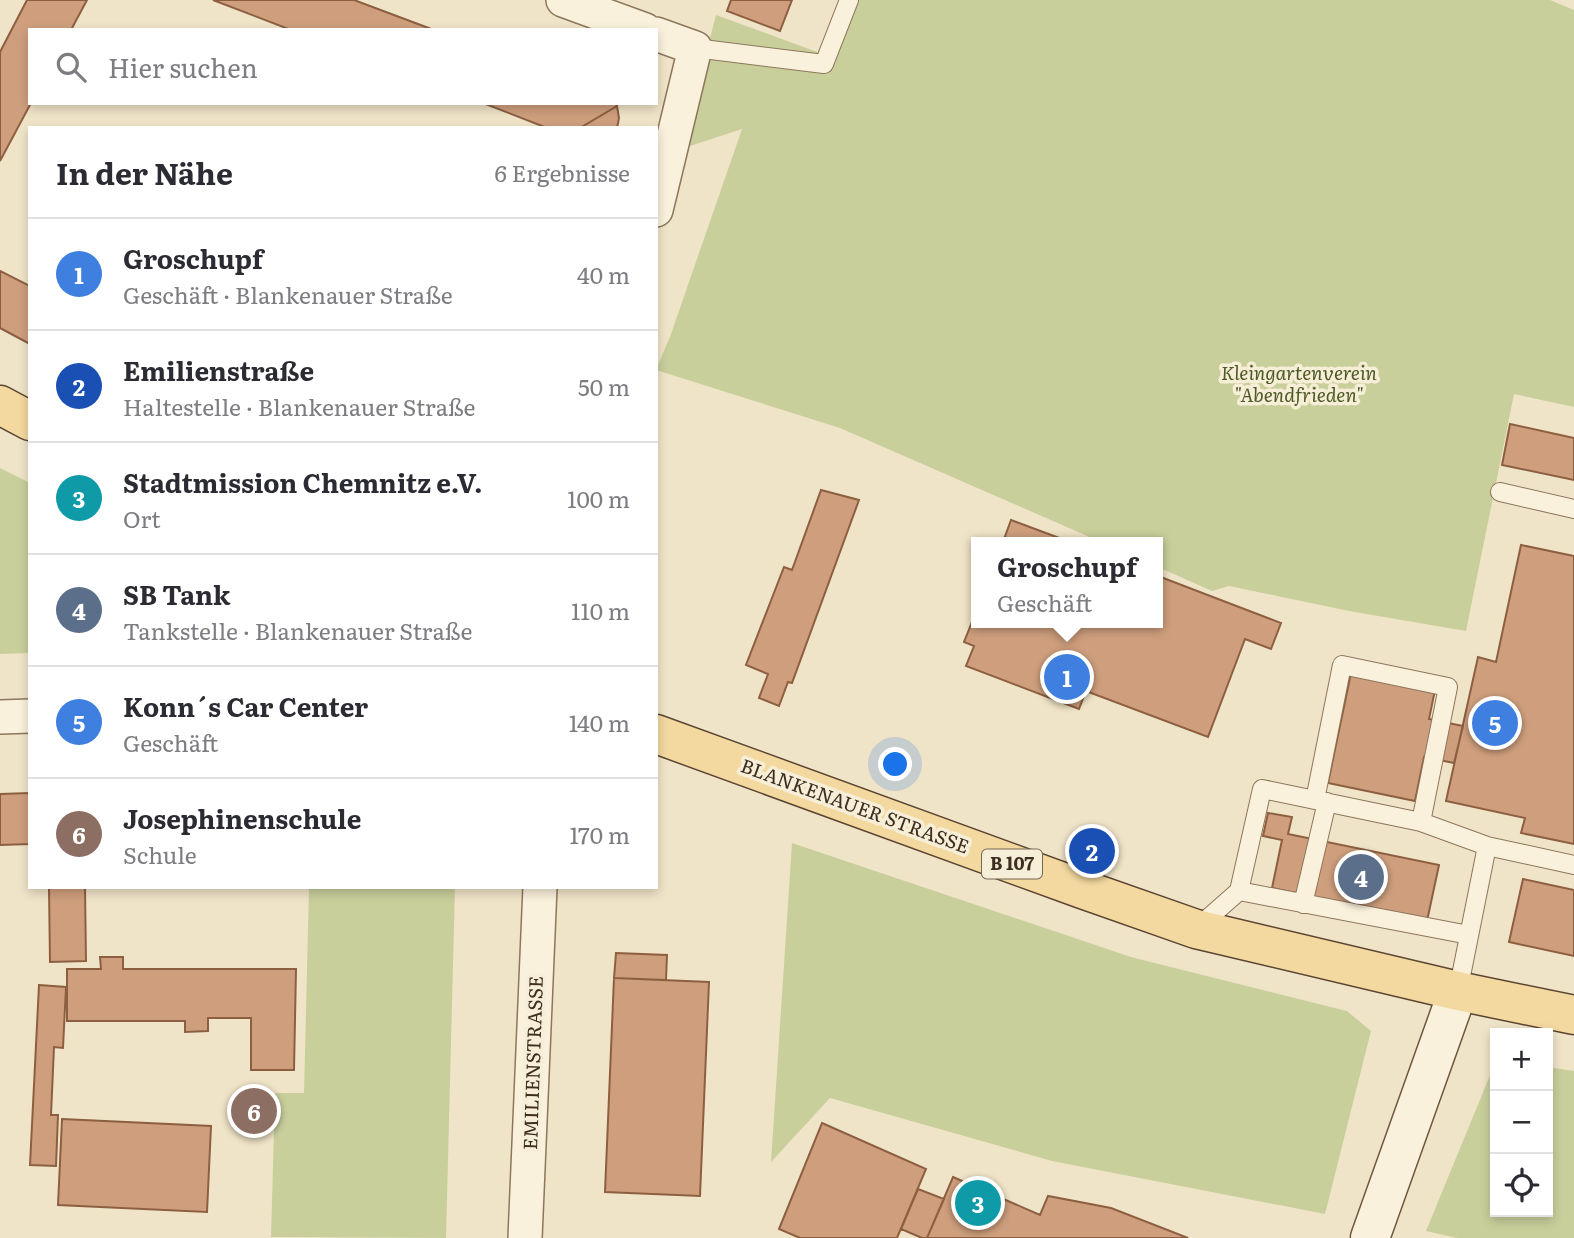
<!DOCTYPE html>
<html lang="de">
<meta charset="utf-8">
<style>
:root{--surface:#fff;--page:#f7f7f7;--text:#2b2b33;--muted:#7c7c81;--line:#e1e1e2;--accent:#9e2a2b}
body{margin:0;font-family:Literata,serif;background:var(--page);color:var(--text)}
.controls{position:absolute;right:21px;bottom:21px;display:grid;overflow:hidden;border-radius:0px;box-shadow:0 4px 10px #0003}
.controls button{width:63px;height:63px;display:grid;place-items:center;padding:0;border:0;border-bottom:2px solid var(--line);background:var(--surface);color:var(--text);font:35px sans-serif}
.you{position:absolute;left:896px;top:765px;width:24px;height:24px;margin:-18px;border:5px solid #fff;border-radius:50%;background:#1a73e8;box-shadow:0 0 0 10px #1a73e833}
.badge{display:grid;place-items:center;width:46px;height:46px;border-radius:50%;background:var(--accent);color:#fff;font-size:23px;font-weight:700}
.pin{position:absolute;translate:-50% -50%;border:4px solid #fff;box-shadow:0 2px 7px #0006}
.popup{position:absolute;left:971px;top:537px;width:192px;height:91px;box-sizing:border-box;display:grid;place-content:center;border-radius:0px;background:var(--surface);filter:drop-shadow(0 2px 5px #0005);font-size:23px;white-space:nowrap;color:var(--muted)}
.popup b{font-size:26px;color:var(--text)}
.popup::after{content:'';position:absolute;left:50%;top:100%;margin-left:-14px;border:14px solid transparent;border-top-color:var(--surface)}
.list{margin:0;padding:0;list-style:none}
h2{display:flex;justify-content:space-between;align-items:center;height:91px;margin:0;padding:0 28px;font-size:30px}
h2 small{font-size:23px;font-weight:400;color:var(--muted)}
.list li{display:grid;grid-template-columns:46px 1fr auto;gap:21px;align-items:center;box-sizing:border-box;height:112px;padding:0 28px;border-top:2px solid var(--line)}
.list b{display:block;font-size:26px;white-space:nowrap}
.list p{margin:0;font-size:23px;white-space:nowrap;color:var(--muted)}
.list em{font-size:23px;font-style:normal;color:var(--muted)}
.icon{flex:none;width:38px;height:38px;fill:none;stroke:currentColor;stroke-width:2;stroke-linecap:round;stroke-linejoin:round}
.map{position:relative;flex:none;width:1574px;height:1238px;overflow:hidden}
.search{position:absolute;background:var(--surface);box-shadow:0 4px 10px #0003;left:28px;top:28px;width:630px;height:77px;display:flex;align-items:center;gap:18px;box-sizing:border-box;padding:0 24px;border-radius:0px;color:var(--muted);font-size:26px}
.panel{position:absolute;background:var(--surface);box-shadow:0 4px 10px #0003;left:28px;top:126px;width:630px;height:763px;border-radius:0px}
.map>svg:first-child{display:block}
.green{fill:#c9cf9b}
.building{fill:#cf9f7d;stroke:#8d5f41;stroke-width:2}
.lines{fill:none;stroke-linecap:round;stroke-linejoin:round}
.lane-casing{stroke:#8d765c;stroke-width:20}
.street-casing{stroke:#8d765c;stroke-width:36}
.secondary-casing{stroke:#6f573f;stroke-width:41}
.primary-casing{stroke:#5b4430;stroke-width:41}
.lane{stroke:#faf1dc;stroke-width:18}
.street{stroke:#faf1dc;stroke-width:33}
.secondary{stroke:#faf1dc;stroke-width:38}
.primary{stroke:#f3d9a0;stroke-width:38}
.labels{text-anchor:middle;stroke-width:7;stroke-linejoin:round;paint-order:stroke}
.shield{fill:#f7eed8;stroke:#756857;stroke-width:2}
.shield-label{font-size:18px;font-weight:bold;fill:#3d2e20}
.park-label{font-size:19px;font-style:italic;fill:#4d5a26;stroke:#f7eed8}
.street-label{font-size:19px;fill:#3d2e20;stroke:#f7eed8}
</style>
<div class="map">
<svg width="1574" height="1238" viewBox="0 0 1574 1238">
<rect width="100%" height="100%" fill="#f0e4c8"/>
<!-- green -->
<path class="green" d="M 841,0 L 1550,0 L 1574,10 L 1574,407 L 1514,394 L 1466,631 L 1349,611 L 1229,586 L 1212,591 L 1158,567 L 1158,542 L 1101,542 L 840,428 L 656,370 L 671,334 L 742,129 L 681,149 L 716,15 L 820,53 Z
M 0,468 L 30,483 L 30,653 L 0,654 Z
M 792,843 L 1131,957 L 1347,1011 L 1371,1031 L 1325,1214 L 1052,1161 L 830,1098 L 771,1162 Z
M 309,887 L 455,887 L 446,1238 L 271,1237 L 275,1093 L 304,1093 Z
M 1495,1063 L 1495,1212 L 1548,1212 L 1548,1067 L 1574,1071 L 1574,1238 L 1457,1238 L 1426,1231 Z"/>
<!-- building -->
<path class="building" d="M 27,0 L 87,0 L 71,30 L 30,30 L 30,103 L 31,103 L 0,161 L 0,52 Z
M 213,0 L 354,0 L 434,30 L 291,30 Z
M 731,0 L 792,0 L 780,31 L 727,11 Z
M 483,103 L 615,103 L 617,106 L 580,128 L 547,128 Z
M 617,106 L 619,118 L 617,128 L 580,128 Z
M 0,271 L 30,286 L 30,344 L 0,328 Z
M 1510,424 L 1574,438 L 1574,480 L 1502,465 Z
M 821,490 L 859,500 L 792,683 L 788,682 L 779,706 L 759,698 L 768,674 L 746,665 L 784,567 L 792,570 Z
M 1011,520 L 1070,542 L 1003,542 Z
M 1521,545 L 1574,556 L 1574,844 L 1521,833 L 1525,818 L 1446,801 L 1478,657 L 1496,662 Z
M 1158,576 L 1281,623 L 1271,649 L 1245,639 L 1208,737 L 1086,691 L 1079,709 L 966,666 L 974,646 L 964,642 L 976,612 L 976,623 L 1158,623 Z
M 1351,673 L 1435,690 L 1429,719 L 1463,726 L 1454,763 L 1424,757 L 1415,801 L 1328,783 Z
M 30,793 L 30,844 L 0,845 L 0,794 Z
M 1268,813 L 1292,817 L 1288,834 L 1439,865 L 1427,921 L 1272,888 L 1282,840 L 1263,836 Z
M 1523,879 L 1574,890 L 1574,956 L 1509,942 Z
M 49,887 L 85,887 L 86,961 L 50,962 Z
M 616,953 L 667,955 L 666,980 L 614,978 Z
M 100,957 L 123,957 L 123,969 L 296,969 L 294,1070 L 251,1070 L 251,1018 L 208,1018 L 208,1031 L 185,1032 L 185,1021 L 67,1021 L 67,969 L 101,969 Z
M 614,978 L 709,982 L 700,1196 L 605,1192 Z
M 39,985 L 66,987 L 63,1048 L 54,1047 L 51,1115 L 58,1115 L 56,1166 L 30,1165 Z
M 62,1119 L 211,1126 L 207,1212 L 58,1205 Z
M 822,1123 L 926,1169 L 897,1238 L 800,1238 L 779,1229 Z
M 953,1177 L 1040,1215 L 1048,1196 L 1111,1208 L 1188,1238 L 927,1238 Z
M 918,1189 L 944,1199 L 927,1238 L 922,1238 L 901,1229 Z"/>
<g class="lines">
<!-- lane casing -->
<g class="lane-casing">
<path id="lane" d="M 695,48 L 824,64 L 849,0
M 1500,492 L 1574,509
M 1421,822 L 1448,687 L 1342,665 L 1315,800 L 1421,822 L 1487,846 L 1574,865
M 1239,891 L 1262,789 L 1315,800
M 1303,904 L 1327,802
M 1197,928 L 1239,891 L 1469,935
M 1458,991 L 1487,846"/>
</g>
<!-- street casing -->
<g class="street-casing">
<path id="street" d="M 563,0 L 645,30
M 656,34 L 695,48 L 656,210
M 0,717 L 30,716
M 525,1238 L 540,887"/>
</g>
<!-- secondary casing -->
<g class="secondary-casing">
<path id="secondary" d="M 1370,1238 L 1458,991"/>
</g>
<!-- primary casing -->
<g class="primary-casing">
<path id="primary" d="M 0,405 L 30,421
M 656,734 L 1082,889 L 1196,929 L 1458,991 L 1574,1015"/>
</g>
<!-- lane -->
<use href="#lane" class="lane"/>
<!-- street -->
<use href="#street" class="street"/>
<!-- secondary -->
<use href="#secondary" class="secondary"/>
<!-- primary -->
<use href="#primary" class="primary"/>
</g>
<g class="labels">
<!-- shield labels -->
<rect class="shield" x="982" y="849.5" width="60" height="29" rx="5"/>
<g class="shield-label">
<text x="1012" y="870">B 107</text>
</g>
<!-- park labels -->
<g class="park-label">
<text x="1299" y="380">Kleingartenverein<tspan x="1299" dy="22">"Abendfrieden"</tspan></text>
</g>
<!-- street labels -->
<g class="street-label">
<text transform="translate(855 806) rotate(20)" y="7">BLANKENAUER STRASSE</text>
<text transform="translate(533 1063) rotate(-88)" y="7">EMILIENSTRASSE</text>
</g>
</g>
</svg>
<div class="controls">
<button>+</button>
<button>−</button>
<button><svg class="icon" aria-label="locate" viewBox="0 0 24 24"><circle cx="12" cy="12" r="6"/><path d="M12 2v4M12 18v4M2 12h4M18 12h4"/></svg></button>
</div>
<div class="you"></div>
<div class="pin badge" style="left:1067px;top:677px;background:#3f7fe0">1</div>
<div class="popup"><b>Groschupf</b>Geschäft</div>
<div class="pin badge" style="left:1092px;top:851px;background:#1a4fb4">2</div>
<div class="pin badge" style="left:978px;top:1203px;background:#0f9aa8">3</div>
<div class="pin badge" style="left:1361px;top:877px;background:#5c6f8a">4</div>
<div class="pin badge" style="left:1495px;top:723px;background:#3f7fe0">5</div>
<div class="pin badge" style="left:254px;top:1111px;background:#8d6e63">6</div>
<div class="search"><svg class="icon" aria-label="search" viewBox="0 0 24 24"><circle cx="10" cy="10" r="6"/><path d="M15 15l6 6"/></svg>Hier suchen</div>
<section class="panel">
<h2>In der Nähe<small>6 Ergebnisse</small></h2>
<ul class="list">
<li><span class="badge" style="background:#3f7fe0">1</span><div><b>Groschupf</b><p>Geschäft · Blankenauer Straße</p></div><em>40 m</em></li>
<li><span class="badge" style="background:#1a4fb4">2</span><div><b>Emilienstraße</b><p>Haltestelle · Blankenauer Straße</p></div><em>50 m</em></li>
<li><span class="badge" style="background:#0f9aa8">3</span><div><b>Stadtmission Chemnitz e.V.</b><p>Ort</p></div><em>100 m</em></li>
<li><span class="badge" style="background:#5c6f8a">4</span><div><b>SB Tank</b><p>Tankstelle · Blankenauer Straße</p></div><em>110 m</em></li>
<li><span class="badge" style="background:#3f7fe0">5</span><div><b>Konn´s Car Center</b><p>Geschäft</p></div><em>140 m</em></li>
<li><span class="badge" style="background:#8d6e63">6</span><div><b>Josephinenschule</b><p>Schule</p></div><em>170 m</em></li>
</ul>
</section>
</div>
